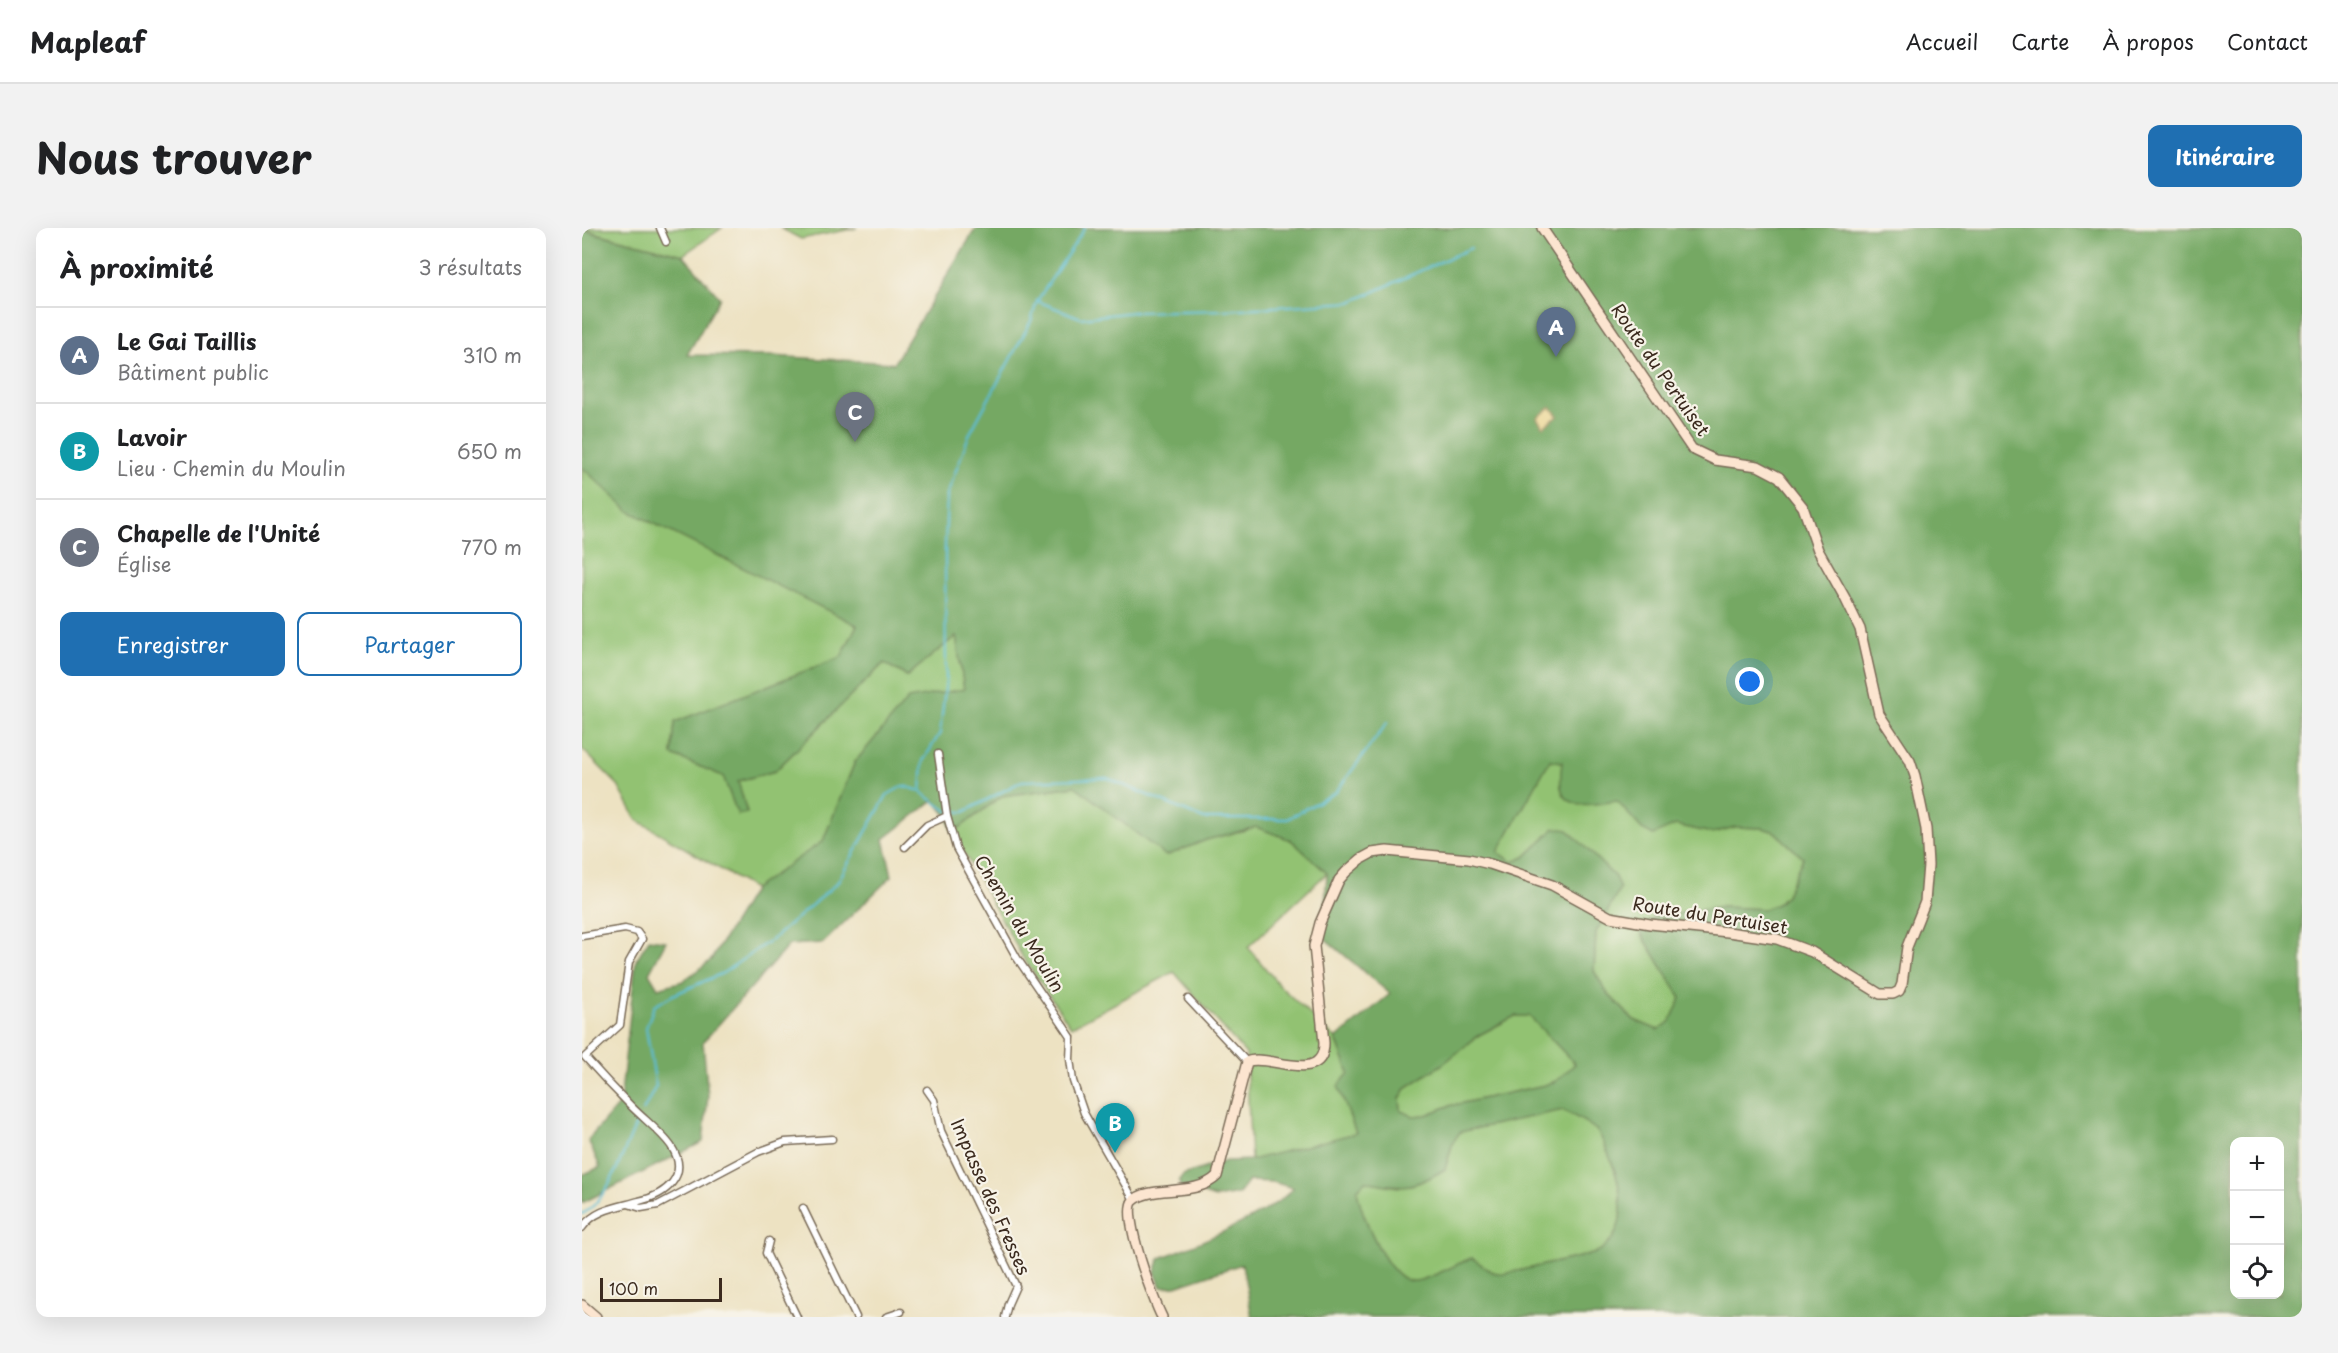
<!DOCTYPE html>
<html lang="fr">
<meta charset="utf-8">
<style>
:root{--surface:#fff;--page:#f2f2f2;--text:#202124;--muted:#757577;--line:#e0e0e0;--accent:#1f6fb2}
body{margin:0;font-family:"Playpen Sans",sans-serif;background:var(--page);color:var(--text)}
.controls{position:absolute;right:18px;bottom:18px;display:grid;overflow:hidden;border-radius:12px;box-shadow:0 6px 24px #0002}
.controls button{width:54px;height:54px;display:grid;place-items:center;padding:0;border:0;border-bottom:2px solid var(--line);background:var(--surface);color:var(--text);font:30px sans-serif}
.scale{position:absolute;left:18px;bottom:15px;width:122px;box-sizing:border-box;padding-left:6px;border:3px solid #3b2a1e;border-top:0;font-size:16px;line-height:21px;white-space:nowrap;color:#3b2a1e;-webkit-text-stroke:4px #f7f3e8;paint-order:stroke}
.you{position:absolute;left:1168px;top:454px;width:21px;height:21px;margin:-15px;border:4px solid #fff;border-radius:50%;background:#1a73e8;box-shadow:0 0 0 9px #1a73e833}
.badge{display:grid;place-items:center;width:39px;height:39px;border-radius:50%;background:var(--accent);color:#fff;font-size:20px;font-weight:700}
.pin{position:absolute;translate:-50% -50px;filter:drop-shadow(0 2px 3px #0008)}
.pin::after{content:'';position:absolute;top:32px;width:21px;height:18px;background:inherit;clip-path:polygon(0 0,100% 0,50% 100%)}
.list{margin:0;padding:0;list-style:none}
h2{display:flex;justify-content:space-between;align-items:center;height:78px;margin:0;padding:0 24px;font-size:26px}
h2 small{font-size:20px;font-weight:400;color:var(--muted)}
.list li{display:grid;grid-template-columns:39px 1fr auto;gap:18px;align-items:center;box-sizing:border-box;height:96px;padding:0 24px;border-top:2px solid var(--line)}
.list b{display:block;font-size:22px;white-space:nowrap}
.list p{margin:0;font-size:20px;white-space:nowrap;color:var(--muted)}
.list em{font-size:20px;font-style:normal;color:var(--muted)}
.actions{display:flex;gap:12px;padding:18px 24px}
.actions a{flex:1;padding:14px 0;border:2px solid var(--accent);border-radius:12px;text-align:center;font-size:21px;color:var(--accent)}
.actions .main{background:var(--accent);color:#fff}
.icon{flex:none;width:33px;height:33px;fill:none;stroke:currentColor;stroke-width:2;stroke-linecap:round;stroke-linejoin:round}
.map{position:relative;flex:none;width:1720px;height:1089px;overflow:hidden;border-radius:12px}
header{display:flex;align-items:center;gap:36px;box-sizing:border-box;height:84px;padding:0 30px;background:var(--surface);border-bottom:2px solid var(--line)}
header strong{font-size:28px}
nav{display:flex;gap:33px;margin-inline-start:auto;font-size:21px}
.intro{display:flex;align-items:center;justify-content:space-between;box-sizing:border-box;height:144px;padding:0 36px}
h1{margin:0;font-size:42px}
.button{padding:15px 27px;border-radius:12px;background:var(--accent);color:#fff;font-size:21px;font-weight:700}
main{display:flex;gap:36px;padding:0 36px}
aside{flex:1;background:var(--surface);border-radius:12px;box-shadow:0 6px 24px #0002}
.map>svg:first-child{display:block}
.green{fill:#92c272;stroke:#667648;stroke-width:1.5}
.forest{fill:#75a864;stroke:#586941;stroke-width:1.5;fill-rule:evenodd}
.sand{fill:#eeda9e;stroke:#94825e;stroke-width:1.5}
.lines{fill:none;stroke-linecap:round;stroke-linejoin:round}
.stream{stroke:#5bbfd9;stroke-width:2}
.street-casing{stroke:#796a57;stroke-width:9}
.secondary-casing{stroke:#796a57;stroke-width:12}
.street{stroke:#fff;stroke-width:6}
.secondary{stroke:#fce5d0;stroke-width:9}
.labels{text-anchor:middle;stroke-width:4.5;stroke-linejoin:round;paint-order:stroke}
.street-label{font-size:18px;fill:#3b2a1e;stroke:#f7f3e8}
</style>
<header>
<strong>Mapleaf</strong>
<nav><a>Accueil</a><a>Carte</a><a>À propos</a><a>Contact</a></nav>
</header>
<div class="intro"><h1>Nous trouver</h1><a class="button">Itinéraire</a></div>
<main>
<aside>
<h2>À proximité<small>3 résultats</small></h2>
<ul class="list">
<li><span class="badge" style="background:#5c6f8a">A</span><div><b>Le Gai Taillis</b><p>Bâtiment public</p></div><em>310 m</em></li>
<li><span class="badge" style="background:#0f9aa8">B</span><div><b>Lavoir</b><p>Lieu · Chemin du Moulin</p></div><em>650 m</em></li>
<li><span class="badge" style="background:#6b7280">C</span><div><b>Chapelle de l'Unité</b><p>Église</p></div><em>770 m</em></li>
</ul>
<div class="actions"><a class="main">Enregistrer</a><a>Partager</a></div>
</aside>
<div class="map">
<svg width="1720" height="1089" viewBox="0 0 1720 1089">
<rect width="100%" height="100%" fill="#f7f3e8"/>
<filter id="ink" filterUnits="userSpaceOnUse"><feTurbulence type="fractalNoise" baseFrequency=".0167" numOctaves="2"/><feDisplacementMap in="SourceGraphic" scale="12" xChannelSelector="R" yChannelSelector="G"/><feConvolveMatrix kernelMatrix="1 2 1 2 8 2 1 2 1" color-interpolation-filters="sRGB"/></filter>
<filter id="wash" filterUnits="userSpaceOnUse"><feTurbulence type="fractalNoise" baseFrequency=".008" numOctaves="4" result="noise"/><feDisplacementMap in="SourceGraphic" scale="24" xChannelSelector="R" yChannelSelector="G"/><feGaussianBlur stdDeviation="1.35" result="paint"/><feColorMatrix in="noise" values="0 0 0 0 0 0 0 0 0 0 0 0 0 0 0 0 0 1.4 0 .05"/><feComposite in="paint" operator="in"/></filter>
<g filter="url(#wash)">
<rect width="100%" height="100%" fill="#ede2c2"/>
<!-- green -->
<path class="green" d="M 0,0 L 140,0 L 101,27 L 18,6 Z
M 198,0 L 275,0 L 219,11 Z
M 0,239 L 47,283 L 275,397 L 259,429 L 93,494 L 90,527 L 141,548 L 156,587 L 165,584 L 156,553 L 193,543 L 302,435 L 325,448 L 374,408 L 382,461 L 273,534 L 241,613 L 172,661 L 55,592 L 35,556 L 0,521 Z
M 968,532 L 980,534 L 979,560 L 997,577 L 1035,573 L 1060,601 L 1094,597 L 1130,605 L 1153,599 L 1181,600 L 1193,604 L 1221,630 L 1204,667 L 1195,676 L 1182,681 L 1140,679 L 1059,705 L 1099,770 L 1088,794 L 1076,802 L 1052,792 L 1025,765 L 1012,743 L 1014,704 L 1038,661 L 973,600 L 943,629 L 931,634 L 916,624 Z
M 494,558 L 584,628 L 624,612 L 674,599 L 709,612 L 745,645 L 666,719 L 697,757 L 754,811 L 767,845 L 757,858 L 775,905 L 669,933 L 664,826 L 592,744 L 489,799 L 440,728 L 371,605 L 420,568 Z
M 933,788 L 948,788 L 993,836 L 974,853 L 963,857 L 867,878 L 844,887 L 831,888 L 819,883 L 818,870 L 825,859 L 861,836 L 897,807 Z
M 981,882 C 991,888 1005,894 1014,902 C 1020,908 1023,918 1027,927 C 1040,958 1051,1009 1011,1026 L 922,1046 L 910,1044 L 890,1030 C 875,1036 849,1050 834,1053 C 807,1058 778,984 775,962 L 783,953 L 816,959 L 863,941 L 871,914 L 877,904 Z"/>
<!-- forest -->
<path class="forest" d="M 394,0 L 1720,0 L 1720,1089 L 670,1089 L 660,1036 L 594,1058 L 579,1059 L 573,1044 L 578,1030 C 610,1018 692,985 711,960 L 691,954 L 667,953 L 657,966 L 633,970 L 598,958 L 597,952 L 601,947 L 644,933 L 669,932 L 774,905 L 756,858 L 767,845 L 754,811 L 808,766 L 741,709 L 745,645 L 709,612 L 674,599 L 624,612 L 584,628 L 493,558 L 420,568 L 370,605 L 365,588 L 352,572 L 302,611 L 310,648 L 241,715 L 207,717 L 121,814 L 126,868 L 121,914 L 0,975 L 0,947 L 18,939 L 6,912 L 38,875 L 54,732 L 67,711 L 84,713 L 67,745 L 76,760 L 101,753 L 129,732 L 172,661 L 241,613 L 273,534 L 326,471 L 382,461 L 374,408 L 325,448 L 302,435 L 193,543 L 156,553 L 165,585 L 156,587 L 141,548 L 90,527 L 93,494 L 259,429 L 275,397 L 47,283 L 0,239 L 0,2 L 101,27 L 138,70 L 105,127 L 189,128 L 312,135 ZM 968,532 L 980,534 C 979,542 978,552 979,559 C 984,585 1017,575 1035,573 L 1060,601 L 1071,607 L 1094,597 L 1130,605 L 1153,599 L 1181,600 L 1193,604 L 1221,630 L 1204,667 L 1195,676 L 1182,681 L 1140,679 L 1071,689 L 1059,705 L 1099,770 L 1088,794 L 1076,802 L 1052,792 L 1025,765 L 1012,743 L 1014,704 L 1038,661 L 1033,649 L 986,602 L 973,600 L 943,629 L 931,634 L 916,624 ZM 933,788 L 947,788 L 993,836 L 974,853 L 963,857 L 867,878 L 844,887 L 831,888 L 819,883 L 818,870 L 825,859 L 861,836 L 897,807 ZM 981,882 C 991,888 1005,894 1014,902 C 1020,908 1023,918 1027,927 C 1040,958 1051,1009 1011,1026 L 922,1046 L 910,1044 L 890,1030 C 874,1036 851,1050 834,1053 C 807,1058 778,984 775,962 L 783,953 C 820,960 830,962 863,941 L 871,914 L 878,904 ZM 1652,914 L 1698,914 L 1698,1066 L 1652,1066 Z"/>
<!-- sand -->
<path class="sand" d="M 969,179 L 976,188 L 961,199 L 955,190 Z"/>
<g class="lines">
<!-- stream -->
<path class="stream" d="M 455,73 L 499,90 L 551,84 L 642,82 L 769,74 L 889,20
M 339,564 L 365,583 L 382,584 L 440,553 L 525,550 L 622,591 L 705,591 L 754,564 L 805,495
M 61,883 L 74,858 L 64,800 L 72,778 L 91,767 L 141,745 L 193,709 L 255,655 L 305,567 L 321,558 L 339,563 L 341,533 L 358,505 L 364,451 L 363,320 L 365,267 L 387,207 L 449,93 L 455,73 L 503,0
M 0,986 C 27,973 43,918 56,892"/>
</g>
</g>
<g filter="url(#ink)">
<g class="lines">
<!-- street casing -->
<g class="street-casing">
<path id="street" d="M 78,0 L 84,14
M 356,526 L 365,588 L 374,620 L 435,730 L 489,809 L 488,831 L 491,853 L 502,885 L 552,972
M 323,619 L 345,597 L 365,588
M 0,708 L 43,701 L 55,704 L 60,711 L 47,734 L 38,797 L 3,829 C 18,846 34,863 50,879 C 63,892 79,904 89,918 C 109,948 83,967 57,973 C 36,979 13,981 0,1000
M 606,771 L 665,834
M 345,862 L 352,872 L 359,903 L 434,1058 L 426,1076 L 423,1089
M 46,976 L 59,980 L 76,977 L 176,924 L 203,914 L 250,911
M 221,980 L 274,1089
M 187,1013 L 184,1025 L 215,1089
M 304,1089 L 319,1084"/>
</g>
<!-- secondary casing -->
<g class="secondary-casing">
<path id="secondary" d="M 0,1077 L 14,1089
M 580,1089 C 572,1074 539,986 551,973 C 568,956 613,970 635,948 L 665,834 C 684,824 742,859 742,815 L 732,718 L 738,695 L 757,652 L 764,644 L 779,631 L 790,625 L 805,623 L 887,631 L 908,636 L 970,657 L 1028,689 L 1068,696 L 1146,704 L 1195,711 L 1230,724 L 1298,766 L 1311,766 L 1317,763 L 1320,756 L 1325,719 L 1343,674 L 1346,637 L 1344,601 L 1333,548 L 1328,533 L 1297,486 L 1278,401 L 1263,370 L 1236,322 L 1221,279 L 1197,249 L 1176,238 L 1133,232 L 1110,221 L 960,0"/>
</g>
<!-- street -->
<use href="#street" class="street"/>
<!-- secondary -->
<use href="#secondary" class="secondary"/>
</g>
</g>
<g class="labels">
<!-- street labels -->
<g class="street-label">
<text transform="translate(1078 142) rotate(55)" y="6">Route du Pertuiset</text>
<text transform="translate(1128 688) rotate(9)" y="6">Route du Pertuiset</text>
<text transform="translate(437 696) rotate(59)" y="6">Chemin du Moulin</text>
<text transform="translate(408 969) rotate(66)" y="6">Impasse des Fresses</text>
</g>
</g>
</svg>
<div class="controls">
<button>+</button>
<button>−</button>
<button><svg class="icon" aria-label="locate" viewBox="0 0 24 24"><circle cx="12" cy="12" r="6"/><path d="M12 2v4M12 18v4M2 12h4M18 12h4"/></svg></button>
</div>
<div class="scale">100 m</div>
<div class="you"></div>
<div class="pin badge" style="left:974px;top:129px;background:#5c6f8a">A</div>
<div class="pin badge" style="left:533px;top:925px;background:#0f9aa8">B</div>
<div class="pin badge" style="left:273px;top:214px;background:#6b7280">C</div>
</div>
</main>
